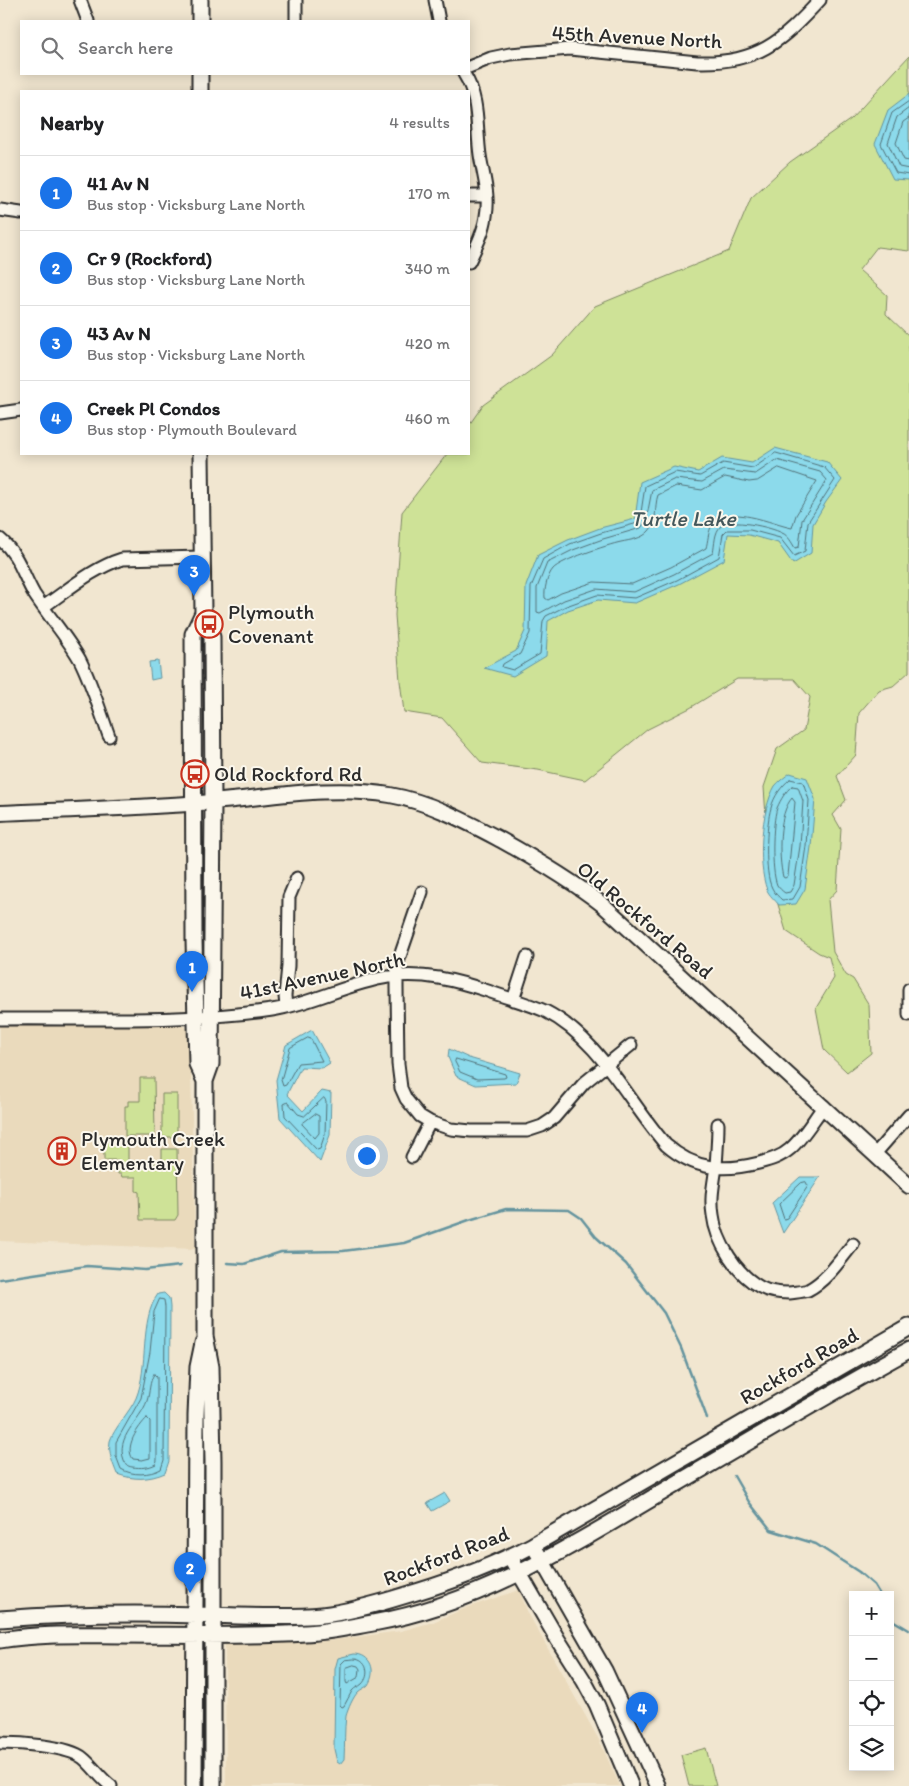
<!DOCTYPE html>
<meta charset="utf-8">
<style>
:root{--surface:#fff;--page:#f2f2f2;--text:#202124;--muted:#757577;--line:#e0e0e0;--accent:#1a73e8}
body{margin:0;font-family:Itim,sans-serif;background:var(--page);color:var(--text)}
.controls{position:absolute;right:15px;bottom:15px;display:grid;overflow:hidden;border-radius:0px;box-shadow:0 2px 12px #0003}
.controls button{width:45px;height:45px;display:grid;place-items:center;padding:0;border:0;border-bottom:1px solid var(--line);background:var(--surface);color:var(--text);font:25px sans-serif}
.you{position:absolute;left:366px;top:1155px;width:18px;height:18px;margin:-12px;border:4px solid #fff;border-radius:50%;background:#1a73e8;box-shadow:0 0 0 8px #1a73e833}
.badge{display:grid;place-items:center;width:32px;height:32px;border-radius:50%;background:var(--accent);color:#fff;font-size:16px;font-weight:700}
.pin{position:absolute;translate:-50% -41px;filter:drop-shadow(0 1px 2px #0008)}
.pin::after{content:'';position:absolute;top:26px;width:18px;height:15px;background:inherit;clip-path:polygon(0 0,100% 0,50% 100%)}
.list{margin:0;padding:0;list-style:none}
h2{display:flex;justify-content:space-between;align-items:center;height:65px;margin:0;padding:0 20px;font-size:21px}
h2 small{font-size:16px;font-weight:400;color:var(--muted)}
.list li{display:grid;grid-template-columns:32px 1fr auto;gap:15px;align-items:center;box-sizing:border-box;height:75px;padding:0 20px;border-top:1px solid var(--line)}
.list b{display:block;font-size:19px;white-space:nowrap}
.list p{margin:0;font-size:16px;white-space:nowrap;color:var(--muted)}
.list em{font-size:16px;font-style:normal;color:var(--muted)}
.icon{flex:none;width:28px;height:28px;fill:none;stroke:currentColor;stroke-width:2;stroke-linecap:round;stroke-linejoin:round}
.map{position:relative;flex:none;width:909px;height:1786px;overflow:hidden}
.search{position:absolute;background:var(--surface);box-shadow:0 2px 12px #0003;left:20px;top:20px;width:450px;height:55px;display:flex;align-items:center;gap:12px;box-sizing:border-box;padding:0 18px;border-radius:0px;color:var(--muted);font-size:19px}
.panel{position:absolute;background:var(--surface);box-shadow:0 2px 12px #0003;left:20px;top:90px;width:450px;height:365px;border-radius:0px}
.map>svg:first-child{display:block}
.built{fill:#eadabc}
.green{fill:#cee297;stroke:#7c8661}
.water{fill:#8cdaeb;stroke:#65949e}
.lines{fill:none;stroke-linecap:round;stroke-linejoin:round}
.shore{stroke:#527178;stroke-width:1}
.stream{stroke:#65949e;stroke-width:2.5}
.minor-casing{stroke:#2b2b2b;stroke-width:15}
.tertiary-casing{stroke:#2b2b2b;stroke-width:18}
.secondary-casing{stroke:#2b2b2b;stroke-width:19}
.minor{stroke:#fbf7ec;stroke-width:11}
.tertiary{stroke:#fbf7ec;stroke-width:14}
.secondary{stroke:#fbf7ec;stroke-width:15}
.labels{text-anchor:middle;stroke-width:4;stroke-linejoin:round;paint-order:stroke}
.street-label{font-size:21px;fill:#2b2b2b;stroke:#fbf7ec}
.poi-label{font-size:21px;fill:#2b2b2b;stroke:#fbf7ec;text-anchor:start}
.water-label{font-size:22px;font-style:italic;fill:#43575b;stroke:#fbf7ec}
</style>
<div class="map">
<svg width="909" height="1786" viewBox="0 0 909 1786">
<rect width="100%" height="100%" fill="#f1e6d0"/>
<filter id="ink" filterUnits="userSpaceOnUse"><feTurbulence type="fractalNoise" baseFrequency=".02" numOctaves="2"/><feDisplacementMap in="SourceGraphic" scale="10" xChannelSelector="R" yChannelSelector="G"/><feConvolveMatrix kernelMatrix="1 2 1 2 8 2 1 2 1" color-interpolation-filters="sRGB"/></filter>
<g filter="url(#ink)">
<!-- built -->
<path class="built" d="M 0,1025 L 181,1025 L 188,1029 L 190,1033 L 195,1249 L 0,1241 Z
M 519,1590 L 528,1613 L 599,1740 L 620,1786 L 226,1786 L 225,1642 L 290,1643 L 326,1641 L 401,1631 L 433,1622 L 466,1608 Z"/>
<!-- green -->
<path class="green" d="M 909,56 L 909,251 L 877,247 L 859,270 L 887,295 L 886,314 L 909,336 L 909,672 L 893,686 L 879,690 L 859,713 L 856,755 L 837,776 L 846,800 L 833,815 L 841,829 L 837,890 L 828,900 L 833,952 L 846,975 L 853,979 L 869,1005 L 871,1053 L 847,1072 L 824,1050 L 816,1008 L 834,978 L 829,957 L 819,953 L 786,931 L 770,878 L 764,787 L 777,749 L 804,730 L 810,697 L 794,679 L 737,679 L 690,708 L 648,729 L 585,780 L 538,770 L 482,763 L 442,718 L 404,712 L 400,681 L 395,615 L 402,512 L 447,454 L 469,454 L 469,425 L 483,405 L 552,355 L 595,306 L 729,251 L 751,198 L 790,162 L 851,119 Z
M 140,1078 L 154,1078 L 155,1136 L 125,1136 L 125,1106 L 128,1106 L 128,1101 L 140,1101 Z
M 162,1094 L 177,1094 L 177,1137 L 162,1137 Z
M 104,1141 L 128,1141 L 128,1163 L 162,1163 L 162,1149 L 177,1149 L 178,1215 L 175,1220 L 140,1220 L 139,1192 L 136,1191 L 136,1177 L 122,1177 L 121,1174 L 118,1174 L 118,1160 L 104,1160 Z
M 706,1748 L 716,1786 L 689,1786 L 681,1755 Z"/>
<!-- water -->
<path class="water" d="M 909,94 L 909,180 L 893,179 L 875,144 L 888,110 Z
M 775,448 L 827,462 L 842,480 L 826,502 L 813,524 L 811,553 L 793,564 L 778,543 L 749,535 L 728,534 L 724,560 L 679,584 L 635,603 L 598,600 L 568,610 L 548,621 L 546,656 L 513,676 L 484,668 L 516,651 L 525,631 L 526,586 L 538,555 L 568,540 L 600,528 L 635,519 L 640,482 L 674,467 L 698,472 L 722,458 L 752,463 Z
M 158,661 L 160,678 L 151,680 L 149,662 Z
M 790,773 L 807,778 L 815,799 L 811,847 L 805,889 L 796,904 L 779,905 C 775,900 769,895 767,890 C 757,863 761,810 775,786 C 779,781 785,777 790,773 Z
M 312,1030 L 330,1063 L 322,1068 L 301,1067 L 287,1094 L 303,1111 L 322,1091 L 331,1093 L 330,1135 L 320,1162 L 280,1118 L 276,1080 L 286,1045 Z
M 449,1049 L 469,1058 L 520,1073 L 516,1083 L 476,1085 L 456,1076 L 448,1057 Z
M 800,1177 L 820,1177 L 783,1233 L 772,1203 Z
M 164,1293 L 169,1298 L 170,1307 L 169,1461 L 165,1473 C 149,1480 133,1480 117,1474 C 113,1464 108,1452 110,1441 C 113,1430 131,1410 136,1398 C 149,1367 139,1320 158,1294 Z
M 445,1493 L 450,1501 L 432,1511 L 427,1503 Z
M 354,1654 C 371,1654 377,1671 368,1685 C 365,1688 361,1689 358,1692 C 353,1697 348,1709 346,1716 C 344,1730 345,1745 344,1759 L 340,1764 L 337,1762 L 334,1749 L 335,1669 L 338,1658 Z"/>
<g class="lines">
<!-- shore -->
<path class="shore" d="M 909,101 L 892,113 L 881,144 L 896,173 L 909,175
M 909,108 L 897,117 L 888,143 L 899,167 L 909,169
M 909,118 L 903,122 L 896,143 L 904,160 L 909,161
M 776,453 L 824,467 L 835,480 L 808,522 L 805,551 L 794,556 L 780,538 L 750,530 L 727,530 L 723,534 L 719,557 L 677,580 L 635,598 L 597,595 L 566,606 L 546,616 L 543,621 L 540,654 L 513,670 L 502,667 L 503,664 L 520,654 L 530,633 L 531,587 L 543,559 L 570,544 L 601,533 L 638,523 L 640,519 L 645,486 L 675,472 L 700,476 L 723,463 L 753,468 Z
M 777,460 L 820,472 L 827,480 L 802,520 L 799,547 L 795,548 C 792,543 788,535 782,533 C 771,527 730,518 721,526 C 714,532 715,545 713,553 L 674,574 L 634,592 L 596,589 L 564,600 L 540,613 L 537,612 L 537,588 L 547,563 L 573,550 L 603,539 L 641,528 L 646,521 L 652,490 L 675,479 L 702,482 L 724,470 L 755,474 Z
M 779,468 L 817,481 L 796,515 L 792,528 C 774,525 726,502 712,525 C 708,532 708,541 706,548 L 671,567 L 632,584 L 594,582 L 561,593 L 548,600 L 545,598 C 544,590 547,576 553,569 C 561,560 607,545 621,542 C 630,540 642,539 649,531 C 658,522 654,506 658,495 L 676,486 L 702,490 L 725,477 L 749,482 L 757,481 Z
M 790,779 L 803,782 L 809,800 L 806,846 L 800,887 L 793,899 L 782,900 C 779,897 774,893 772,888 C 764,873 766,824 771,808 C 774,796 781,787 790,779 Z
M 792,786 L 798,787 L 803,801 L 800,846 L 794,885 L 790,892 L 785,893 C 782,891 779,888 777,885 C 771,870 772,824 777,808 C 781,799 785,792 792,786 Z
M 792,798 L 795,802 L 788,876 L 785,878 L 783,877 C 778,856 778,813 792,798 Z
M 308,1038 L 311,1039 L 322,1061 L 298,1063 L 286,1085 L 283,1086 L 281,1080 L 290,1048 Z
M 456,1059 L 505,1074 L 506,1077 L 504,1078 L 477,1079 L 460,1072 L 455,1062 Z
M 324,1098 L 326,1101 L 325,1134 L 320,1149 L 317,1150 L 285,1116 L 284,1104 L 288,1102 L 298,1114 L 304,1116 Z
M 315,1114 L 319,1116 L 319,1133 L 315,1138 L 302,1124 Z
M 806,1182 L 808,1186 L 787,1218 L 784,1219 L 779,1204 L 801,1183 Z
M 160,1299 L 164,1300 L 165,1307 L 164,1460 L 161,1469 C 150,1475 132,1476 121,1469 L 116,1456 L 116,1442 L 141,1398 L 150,1352 L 154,1312 Z
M 154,1374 L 157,1377 L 157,1460 L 156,1464 C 148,1468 141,1468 132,1467 C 127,1466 126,1465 124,1460 C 115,1437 140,1421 147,1401 C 150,1392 149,1382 154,1374 Z
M 147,1418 L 150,1421 L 150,1458 L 142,1460 L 133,1459 C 124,1447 138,1427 147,1418 Z
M 354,1659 C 367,1659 371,1675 362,1684 C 359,1687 355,1687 352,1691 C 349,1696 347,1701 344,1706 L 342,1707 L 340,1705 L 341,1664 L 345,1660 Z
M 354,1665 L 358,1666 L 360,1669 L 359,1677 L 347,1684 L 346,1682 L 346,1668 Z"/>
<!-- stream -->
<path class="stream" d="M 227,1263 L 244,1264 L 281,1252 L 343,1251 L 404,1243 L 469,1220 L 506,1209 L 569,1210 L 581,1218 L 596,1237 L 626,1264 L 664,1313 L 681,1348 L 707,1418
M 0,1279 L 87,1266 L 145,1270 L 180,1266
M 734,1476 L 749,1502 L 771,1530 L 816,1544 L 859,1572 L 874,1585 L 880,1595
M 890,1614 L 894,1621 L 909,1630"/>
<!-- minor casing -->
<g class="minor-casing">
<path id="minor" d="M 80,0 L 88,21
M 435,0 L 439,21
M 296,21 L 296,0
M 469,67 L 491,58 L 510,54 L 570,49 L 697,62 C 757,64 781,42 820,0
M 464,74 C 480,99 476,127 480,155 C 483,175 490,195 486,216 C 484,232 476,247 469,262
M 469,196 L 487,196
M 0,210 L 21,213
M 0,413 L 21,410
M 0,539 C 19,555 22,573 34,594 C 49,617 67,637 80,660 C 92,684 100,711 109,736
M 43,607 C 68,590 93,568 122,559 L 202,557
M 422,892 L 397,965 L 397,988 L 398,1064 L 401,1088 L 406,1099 L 420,1116 L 430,1122 L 451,1129 L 471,1131 L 527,1131 L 542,1126 L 554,1118 L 584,1083 L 631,1045
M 909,989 L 909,1015
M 513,1000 L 527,957
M 286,1007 L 285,996 L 288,966 L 289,897 L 297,878
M 0,1019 C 90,1018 182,1023 272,1010 C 312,1004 348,983 388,977 C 423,972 455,980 488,991 C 507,998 527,1003 545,1011 C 600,1039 627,1100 666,1145 C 695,1170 723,1172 759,1163 C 770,1160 781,1157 790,1149 C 803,1138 813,1120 824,1106
M 718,1124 C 718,1138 717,1152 716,1166 C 714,1183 710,1197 713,1215 C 716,1241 736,1274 760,1287 C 769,1292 779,1293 789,1293 C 795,1292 802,1292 808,1290 C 827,1280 840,1260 853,1244
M 875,1154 L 909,1115
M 412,1157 L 430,1122
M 0,1743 C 20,1743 68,1746 83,1758 C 93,1766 100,1778 111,1786"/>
</g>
<!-- tertiary casing -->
<g class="tertiary-casing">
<path id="tertiary" d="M 0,813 C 71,810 142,808 212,802 C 270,797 332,785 390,795 C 430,802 465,821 501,840 C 537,860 571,880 603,905 L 909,1186
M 533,1545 L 605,1671 L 658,1786
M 510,1557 L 558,1640 L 584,1681 L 597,1705 L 631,1786"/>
</g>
<!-- secondary casing -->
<g class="secondary-casing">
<path id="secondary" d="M 200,0 L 200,21
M 200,74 L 200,91
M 201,454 L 203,613 L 212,637 L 213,802 L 211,1064 L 205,1081 L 205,1336 L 211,1367 L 213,1461 L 213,1786
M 203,613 L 193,634 L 194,940 L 197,1064 L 205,1081
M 0,1619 C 65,1614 132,1613 197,1615 C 238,1615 280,1619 322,1615 C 349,1612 377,1604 403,1596 C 448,1583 492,1567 533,1545 L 909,1327
M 0,1640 C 40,1633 82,1635 123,1635 C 183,1635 244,1637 305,1633 C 327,1632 350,1627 373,1623 C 481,1604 573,1545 666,1490 C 747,1443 827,1395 909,1350
M 194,1786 L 196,1415 L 198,1367 L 203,1343"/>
</g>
<!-- minor -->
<use href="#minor" class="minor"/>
<!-- tertiary -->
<use href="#tertiary" class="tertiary"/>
<!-- secondary -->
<use href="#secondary" class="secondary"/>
</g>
</g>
<!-- icons -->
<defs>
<g id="bus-ring" transform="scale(1.4375)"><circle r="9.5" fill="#fbf7ec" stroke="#c8321e" stroke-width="1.5"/><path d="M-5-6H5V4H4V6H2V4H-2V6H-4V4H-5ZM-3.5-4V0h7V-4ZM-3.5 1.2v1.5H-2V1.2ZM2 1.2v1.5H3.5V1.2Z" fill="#c8321e"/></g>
<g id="building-ring" transform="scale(1.4375)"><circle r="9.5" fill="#fbf7ec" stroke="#c8321e" stroke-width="1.5"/><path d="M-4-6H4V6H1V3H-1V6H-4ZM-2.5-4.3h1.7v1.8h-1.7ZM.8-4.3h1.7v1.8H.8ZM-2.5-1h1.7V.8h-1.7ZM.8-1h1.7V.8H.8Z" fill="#c8321e"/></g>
</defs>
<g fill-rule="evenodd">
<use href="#bus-ring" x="209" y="624"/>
<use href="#bus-ring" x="195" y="774"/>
<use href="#building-ring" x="62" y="1151"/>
</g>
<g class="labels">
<!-- street labels -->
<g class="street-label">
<text transform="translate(637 37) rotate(3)" y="7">45th Avenue North</text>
<text transform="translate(645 920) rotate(40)" y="7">Old Rockford Road</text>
<text transform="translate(322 976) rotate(-12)" y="7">41st Avenue North</text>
<text transform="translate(799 1366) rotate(-30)" y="7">Rockford Road</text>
<text transform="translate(446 1556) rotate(-21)" y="7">Rockford Road</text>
</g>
<!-- poi labels -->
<g class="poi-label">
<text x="228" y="619">Plymouth<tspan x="228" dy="24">Covenant</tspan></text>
<text x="214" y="781">Old Rockford Rd</text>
<text x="81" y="1146">Plymouth Creek<tspan x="81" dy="24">Elementary</tspan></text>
</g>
<!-- water labels -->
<g class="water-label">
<text x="683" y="526">Turtle Lake</text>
</g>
</g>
</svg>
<div class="controls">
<button>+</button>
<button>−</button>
<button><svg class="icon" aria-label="locate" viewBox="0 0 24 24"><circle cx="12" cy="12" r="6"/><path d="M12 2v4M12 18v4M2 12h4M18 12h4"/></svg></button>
<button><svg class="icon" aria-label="layers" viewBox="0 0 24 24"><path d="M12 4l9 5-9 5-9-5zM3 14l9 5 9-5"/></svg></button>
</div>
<div class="you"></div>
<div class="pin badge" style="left:192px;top:992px">1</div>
<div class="pin badge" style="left:190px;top:1593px">2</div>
<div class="pin badge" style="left:194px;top:596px">3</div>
<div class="pin badge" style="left:642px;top:1733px">4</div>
<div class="search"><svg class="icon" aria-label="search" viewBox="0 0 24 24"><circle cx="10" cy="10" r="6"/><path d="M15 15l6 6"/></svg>Search here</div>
<section class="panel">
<h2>Nearby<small>4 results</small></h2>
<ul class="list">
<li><span class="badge">1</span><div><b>41 Av N</b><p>Bus stop · Vicksburg Lane North</p></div><em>170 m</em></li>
<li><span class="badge">2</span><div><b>Cr 9 (Rockford)</b><p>Bus stop · Vicksburg Lane North</p></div><em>340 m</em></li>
<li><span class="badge">3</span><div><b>43 Av N</b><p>Bus stop · Vicksburg Lane North</p></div><em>420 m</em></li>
<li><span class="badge">4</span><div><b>Creek Pl Condos</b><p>Bus stop · Plymouth Boulevard</p></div><em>460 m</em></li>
</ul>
</section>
</div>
